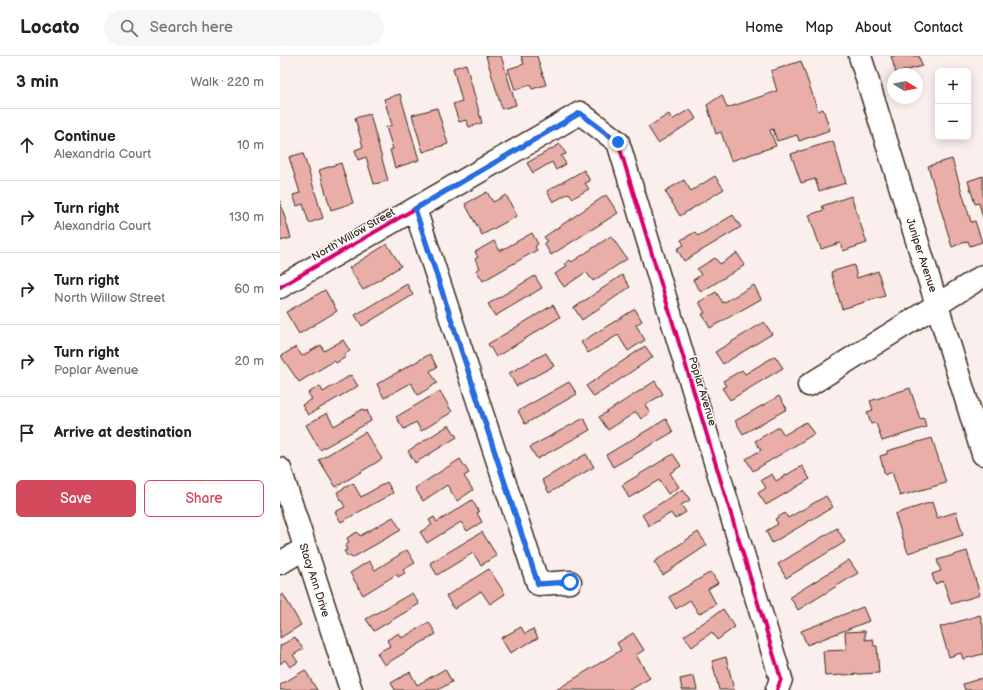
<!DOCTYPE html>
<meta charset="utf-8">
<style>
:root{--surface:#fff;--page:#f6f6f6;--text:#222;--muted:#767676;--line:#e0e0e0;--accent:#d1495b}
body{margin:0;font-family:"Balsamiq Sans",sans-serif;background:var(--page);color:var(--text)}
.controls{position:absolute;right:12px;top:12px;display:grid;overflow:hidden;border-radius:6px;box-shadow:0 2px 10px #0003}
.controls button{width:36px;height:36px;display:grid;place-items:center;padding:0;border:0;border-bottom:1px solid var(--line);background:var(--surface);color:var(--text);font:20px sans-serif}
.compass{position:absolute;left:607px;top:12px;width:36px;height:36px;border-radius:50%;background:var(--surface);box-shadow:0 2px 10px #0003;rotate:100deg}
.stop{position:absolute;width:12px;height:12px;margin:-9px;border:3px solid #1a73e8;border-radius:50%;background:#fff}
.stop.end{background:#1a73e8;border-color:#fff;box-shadow:0 1px 4px #0008}
.list{margin:0;padding:0;list-style:none}
h2{display:flex;justify-content:space-between;align-items:center;height:52px;margin:0;padding:0 16px;font-size:17px}
h2 small{font-size:13px;font-weight:400;color:var(--muted)}
.list li{display:grid;grid-template-columns:26px 1fr auto;gap:12px;align-items:center;box-sizing:border-box;height:72px;padding:0 16px;border-top:1px solid var(--line)}
.list b{display:block;font-size:15px;white-space:nowrap}
.list p{margin:0;font-size:13px;white-space:nowrap;color:var(--muted)}
.list em{font-size:13px;font-style:normal;color:var(--muted)}
.actions{display:flex;gap:8px;padding:12px 16px}
.actions a{flex:1;padding:9px 0;border:1px solid var(--accent);border-radius:6px;text-align:center;font-size:14px;color:var(--accent)}
.actions .main{background:var(--accent);color:#fff}
.icon{flex:none;width:22px;height:22px;fill:none;stroke:currentColor;stroke-width:2;stroke-linecap:round;stroke-linejoin:round}
.map{position:relative;flex:none;width:703px;height:634px;overflow:hidden}
header{display:flex;align-items:center;gap:24px;box-sizing:border-box;height:56px;padding:0 20px;background:var(--surface);border-bottom:1px solid var(--line)}
header strong{font-size:19px}
nav{display:flex;gap:22px;margin-inline-start:auto;font-size:14px}
.search{width:280px;height:36px;background:var(--page);display:flex;align-items:center;gap:10px;box-sizing:border-box;padding:0 14px;border-radius:22px;color:var(--muted);font-size:15px}
main{display:flex}
aside{flex:1;background:var(--surface)}
.map>svg:first-child{display:block}
.building{fill:#e9aea8;stroke:#3b2a1e}
.lines{fill:none;stroke-linecap:round;stroke-linejoin:round}
.minor-casing{stroke:#3b2a1e;stroke-width:25}
.minor{stroke:#fff;stroke-width:22}
.cycleway-casing{stroke:#fff;stroke-width:6}
.cycleway{stroke:#d6006c;stroke-width:4}
.route{stroke:#1a73e8;stroke-width:5}
.labels{text-anchor:middle;stroke-width:3;stroke-linejoin:round;paint-order:stroke}
.street-label{font-size:11px;fill:#3b2a1e;stroke:#fff}
</style>
<header>
<strong>Locato</strong>
<div class="search"><svg class="icon" aria-label="search" viewBox="0 0 24 24"><circle cx="10" cy="10" r="6"/><path d="M15 15l6 6"/></svg>Search here</div>
<nav><a>Home</a><a>Map</a><a>About</a><a>Contact</a></nav>
</header>
<main>
<aside>
<h2>3 min<small>Walk · 220 m</small></h2>
<ul class="list">
<li><svg class="icon" aria-label="ahead" viewBox="0 0 24 24"><path d="M12 20V5M6 11l6-6 6 6"/></svg><div><b>Continue</b><p>Alexandria Court</p></div><em>10 m</em></li>
<li><svg class="icon" aria-label="right" viewBox="0 0 24 24"><path d="M7 20v-9h11M14 6l5 5-5 5"/></svg><div><b>Turn right</b><p>Alexandria Court</p></div><em>130 m</em></li>
<li><svg class="icon" aria-label="right" viewBox="0 0 24 24"><path d="M7 20v-9h11M14 6l5 5-5 5"/></svg><div><b>Turn right</b><p>North Willow Street</p></div><em>60 m</em></li>
<li><svg class="icon" aria-label="right" viewBox="0 0 24 24"><path d="M7 20v-9h11M14 6l5 5-5 5"/></svg><div><b>Turn right</b><p>Poplar Avenue</p></div><em>20 m</em></li>
<li><svg class="icon" aria-label="arrive" viewBox="0 0 24 24"><path d="M6 21V4h12l-3 4 3 4H6"/></svg><div><b>Arrive at destination</b></div></li>
</ul>
<div class="actions"><a class="main">Save</a><a>Share</a></div>
</aside>
<div class="map">
<svg width="703" height="634" viewBox="0 0 703 634">
<rect width="100%" height="100%" fill="#fbefee"/>
<filter id="ink" filterUnits="userSpaceOnUse"><feTurbulence type="fractalNoise" baseFrequency=".025" numOctaves="2"/><feDisplacementMap in="SourceGraphic" scale="8" xChannelSelector="R" yChannelSelector="G"/><feConvolveMatrix kernelMatrix="1 2 1 2 8 2 1 2 1" color-interpolation-filters="sRGB"/></filter>
<g filter="url(#ink)">
<!-- building -->
<path class="building" d="M 206,0 L 221,0 L 236,49 L 222,53 Z
M 241,0 L 257,0 L 266,29 L 252,33 L 250,29 L 235,34 L 228,13 L 244,8 Z
M 611,0 L 639,0 L 642,10 L 616,17 Z
M 521,5 L 538,55 L 543,53 L 550,74 L 519,85 L 517,79 L 497,85 L 493,73 L 490,74 L 496,90 L 451,105 L 441,76 L 436,78 L 427,49 L 442,39 L 447,52 L 497,35 L 491,15 Z
M 186,8 L 202,67 L 189,71 L 186,64 L 179,66 L 173,48 L 182,45 L 173,12 Z
M 120,38 L 139,104 L 115,112 L 110,94 L 113,93 L 106,71 L 112,69 L 104,43 Z
M 157,52 L 168,88 L 143,96 L 132,59 Z
M 410,53 L 416,63 L 378,87 L 368,71 L 389,58 L 392,64 Z
M 90,58 L 108,125 L 94,128 L 86,101 L 78,104 L 75,94 L 83,91 L 75,62 Z
M 553,85 L 566,127 L 539,135 L 535,123 L 521,127 L 511,98 Z
M 280,88 L 286,98 L 281,100 L 286,108 L 276,114 L 272,106 L 253,117 L 247,107 Z
M 23,97 L 43,162 L 29,167 L 23,148 L 17,150 L 13,139 L 20,137 L 9,101 Z
M 672,103 L 691,166 L 695,165 L 702,186 L 690,190 L 688,185 L 672,191 L 648,110 Z
M 61,107 L 73,147 L 51,154 L 39,114 Z
M 304,114 L 310,125 L 305,127 L 309,133 L 293,142 L 289,137 L 273,146 L 267,135 Z
M 435,120 L 444,133 L 400,160 L 385,135 L 404,124 L 411,135 Z
M 703,120 L 703,162 L 699,147 L 695,148 L 688,125 Z
M 207,136 L 213,146 L 226,139 L 237,160 L 202,179 L 185,148 Z
M 326,139 L 338,157 L 271,199 L 264,187 L 267,185 L 264,181 Z
M 571,140 L 587,187 L 563,195 L 560,187 L 541,193 L 529,159 L 544,154 L 542,150 Z
M 0,145 L 11,182 L 0,185 Z
M 453,159 L 461,171 L 404,205 L 397,193 L 404,189 L 401,184 L 415,176 L 418,180 Z
M 252,177 L 258,188 L 255,190 L 257,194 L 203,225 L 196,214 L 200,212 L 195,203 L 198,201 L 195,196 L 214,185 L 220,195 Z
M 331,180 L 347,203 L 313,225 L 306,216 L 284,231 L 275,218 L 287,210 L 285,208 L 290,204 L 292,206 Z
M 107,188 L 121,210 L 83,234 L 69,212 Z
M 457,197 L 465,209 L 421,236 L 413,224 L 421,219 L 417,213 L 435,202 L 440,208 Z
M 574,209 L 577,222 L 598,215 L 605,240 L 562,253 L 551,216 Z
M 342,219 L 350,231 L 302,264 L 294,252 Z
M 255,220 L 262,232 L 215,260 L 208,248 Z
M 127,228 L 133,239 L 82,270 L 75,259 Z
M 474,229 L 481,243 L 430,272 L 422,258 L 425,257 L 419,246 L 436,236 L 443,247 Z
M 45,234 L 57,255 L 19,278 L 6,256 Z
M 273,249 L 280,261 L 216,301 L 208,288 Z
M 355,253 L 362,265 L 356,269 L 365,284 L 348,295 L 338,279 L 308,297 L 301,286 Z
M 484,266 L 492,278 L 443,308 L 435,296 Z
M 63,284 L 70,295 L 64,298 L 66,301 L 56,307 L 54,305 L 19,326 L 1,300 L 16,291 L 22,300 L 41,289 L 44,295 Z
M 365,290 L 373,301 L 314,341 L 306,330 Z
M 266,297 L 274,310 L 236,330 L 229,317 Z
M 150,298 L 157,311 L 150,315 L 157,327 L 138,339 L 131,327 L 104,342 L 97,328 Z
M 495,300 L 503,312 L 450,344 L 442,332 L 446,330 L 443,325 L 462,314 L 465,318 Z
M 71,319 L 78,330 L 28,359 L 22,349 L 32,343 L 28,337 L 40,330 L 43,336 Z
M 375,325 L 383,338 L 365,349 L 370,357 L 361,363 L 356,356 L 328,374 L 319,361 Z
M 289,326 L 297,338 L 245,368 L 238,355 Z
M 630,332 L 640,363 L 644,362 L 646,371 L 602,385 L 596,367 L 591,368 L 587,356 L 593,354 L 590,345 Z
M 160,335 L 172,356 L 141,375 L 136,366 L 124,373 L 116,361 Z
M 499,340 L 507,353 L 463,378 L 455,365 Z
M 83,353 L 85,356 L 87,354 L 91,365 L 40,394 L 26,369 L 47,357 L 54,370 Z
M 304,362 L 310,374 L 257,403 L 250,391 Z
M 386,363 L 393,376 L 333,411 L 326,399 Z
M 526,366 L 534,378 L 473,415 L 466,403 L 481,394 L 475,385 L 499,371 L 504,379 Z
M 169,369 L 177,381 L 135,407 L 128,395 Z
M 85,376 L 102,403 L 56,431 L 39,404 Z
M 652,382 L 666,427 L 620,440 L 612,416 L 605,419 L 600,400 L 607,398 L 607,395 Z
M 306,398 L 314,411 L 269,437 L 262,424 Z
M 393,398 L 401,410 L 390,417 L 399,431 L 388,438 L 379,424 L 349,442 L 342,429 Z
M 180,403 L 189,417 L 184,420 L 193,434 L 177,445 L 167,429 L 143,445 L 135,432 Z
M 522,410 L 530,423 L 486,449 L 478,437 L 486,432 L 481,424 L 492,418 L 496,425 Z
M 107,426 L 113,437 L 61,466 L 55,456 L 65,451 L 57,436 L 73,427 L 81,441 Z
M 403,433 L 410,444 L 401,449 L 406,456 L 395,463 L 391,457 L 369,470 L 362,459 Z
M 546,440 L 553,451 L 492,487 L 486,475 L 498,468 L 495,463 L 505,457 L 508,462 Z
M 192,444 L 199,456 L 197,457 L 202,466 L 187,475 L 181,466 L 147,487 L 140,476 L 152,469 L 149,464 L 154,461 L 157,466 Z
M 652,446 L 657,462 L 676,456 L 683,479 L 628,497 L 615,458 Z
M 113,461 L 121,474 L 72,502 L 70,500 L 68,501 L 64,495 L 67,494 L 65,490 L 69,487 L 67,482 L 77,476 L 80,480 Z
M 557,472 L 565,486 L 506,522 L 498,508 Z
M 202,476 L 217,500 L 201,509 L 193,497 L 157,519 L 150,507 Z
M 418,476 L 427,489 L 383,519 L 374,506 Z
M 127,494 L 135,507 L 123,514 L 125,517 L 118,521 L 117,518 L 83,539 L 70,517 L 89,505 L 95,514 Z
M 687,495 L 700,539 L 671,548 L 663,525 L 655,528 L 652,518 L 661,515 L 657,504 Z
M 569,504 L 578,517 L 518,554 L 510,541 Z
M 209,513 L 225,538 L 210,548 L 201,535 L 174,553 L 166,540 Z
M 431,516 L 438,527 L 428,533 L 436,548 L 419,558 L 410,544 L 396,553 L 389,541 Z
M 132,537 L 139,548 L 94,575 L 86,563 Z
M 3,538 L 21,569 L 0,582 L 0,540 Z
M 583,551 L 589,565 L 527,589 L 521,575 Z
M 443,553 L 455,571 L 437,584 L 432,576 L 412,591 L 404,580 Z
M 700,559 L 703,570 L 703,598 L 683,603 L 681,597 L 669,601 L 660,571 Z
M 149,566 L 156,578 L 104,609 L 97,597 L 110,590 L 107,584 L 119,577 L 122,582 Z
M 241,571 L 245,578 L 253,573 L 258,582 L 230,597 L 221,582 Z
M 585,575 L 585,584 L 593,583 L 594,590 L 597,590 L 599,617 L 545,620 L 543,595 L 566,594 L 565,576 Z
M 353,577 L 364,594 L 356,599 L 370,622 L 350,634 L 276,634 L 341,594 L 337,587 Z
M 15,581 L 23,593 L 13,599 L 18,606 L 10,611 L 5,604 L 0,608 L 0,590 Z
M 446,601 L 454,634 L 439,634 L 432,605 Z
M 165,613 L 172,626 L 158,634 L 115,634 L 111,627 L 130,616 L 137,629 Z
M 25,614 L 37,634 L 0,634 L 0,629 Z
M 414,620 L 417,634 L 402,634 L 400,623 Z
M 702,622 L 703,634 L 685,634 L 683,628 Z"/>
<g class="lines">
<!-- minor casing -->
<g class="minor-casing">
<path id="minor" d="M 580,0 L 703,398
M 135,153 L 258,528 L 290,526
M 0,231 L 300,57 L 338,86 L 501,623 L 497,634
M 529,329 L 703,220
M 0,413 L 71,634
M 0,507 L 24,493"/>
</g>
<!-- minor -->
<use href="#minor" class="minor"/>
<!-- cycleway casing -->
<g class="cycleway-casing">
<path id="cycleway" d="M 135,153 L 258,528 L 290,526
M 0,231 L 300,57 L 338,86 L 501,623 L 497,634"/>
</g>
<!-- cycleway -->
<use href="#cycleway" class="cycleway"/>
</g>
</g>
<g class="lines" filter="url(#ink)">
<!-- route -->
<path class="route" d="M 290,526 L 258,528 L 135,153 L 300,57 L 338,86"/>
</g>
<g class="labels">
<!-- street labels -->
<g class="street-label">
<text transform="translate(73 178) rotate(-30)" y="4">North Willow Street</text>
<text transform="translate(642 199) rotate(72)" y="4">Juniper Avenue</text>
<text transform="translate(423 335) rotate(73)" y="4">Poplar Avenue</text>
<text transform="translate(35 524) rotate(72)" y="4">Stacy Ann Drive</text>
</g>
</g>
</svg>
<div class="controls">
<button>+</button>
<button>−</button>
</div>
<svg class="compass" viewBox="-18 -18 36 36"><path d="M0-13l5 13h-10z" fill="#e53935"/><path d="M0 13l5-13h-10z" fill="#767676"/></svg>
<div class="stop" style="left:290px;top:526px"></div>
<div class="stop end" style="left:338px;top:86px"></div>
</div>
</main>
